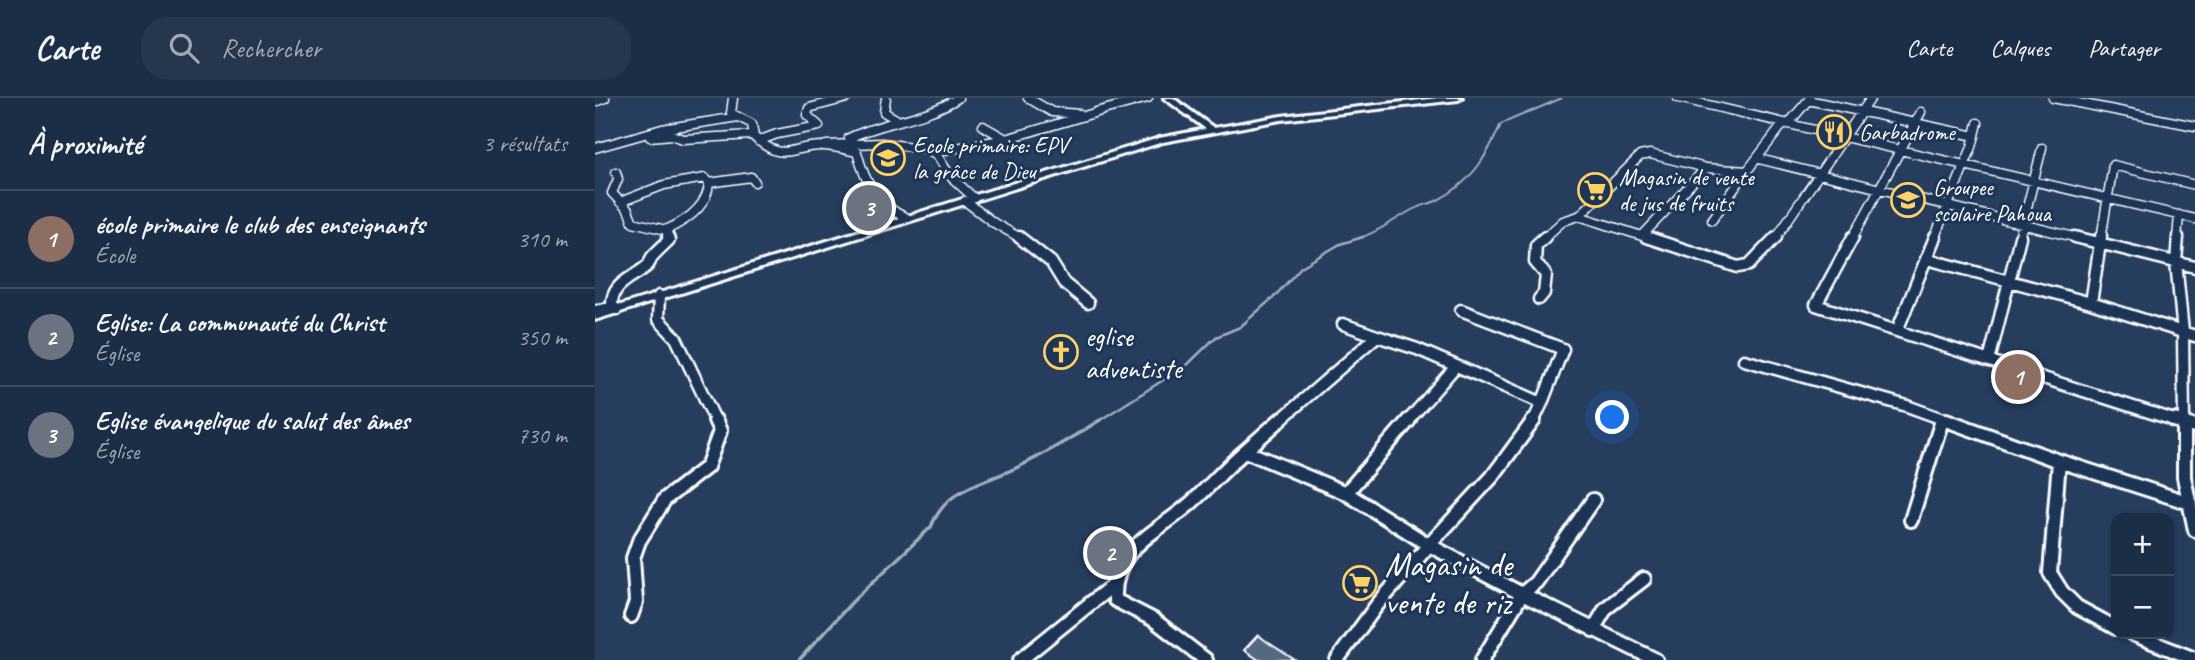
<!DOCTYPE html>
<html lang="fr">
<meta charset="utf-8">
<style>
:root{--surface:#1c2e46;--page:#25364d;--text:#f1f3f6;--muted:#a0a8b3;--line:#3a4a5f;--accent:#d6ab8b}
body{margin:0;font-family:Caveat,sans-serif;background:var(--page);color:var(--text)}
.controls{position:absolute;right:21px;bottom:21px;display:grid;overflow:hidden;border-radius:14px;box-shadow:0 2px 5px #0004}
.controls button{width:63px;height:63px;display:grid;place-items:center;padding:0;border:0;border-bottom:2px solid var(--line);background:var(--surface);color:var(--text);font:35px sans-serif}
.you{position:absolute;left:1018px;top:320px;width:24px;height:24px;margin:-18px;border:5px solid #fff;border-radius:50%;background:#1a73e8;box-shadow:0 0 0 10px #1a73e833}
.badge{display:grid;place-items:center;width:46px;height:46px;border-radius:50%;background:var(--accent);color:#fff;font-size:23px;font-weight:700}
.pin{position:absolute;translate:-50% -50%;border:4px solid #fff;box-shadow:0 2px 7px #0006}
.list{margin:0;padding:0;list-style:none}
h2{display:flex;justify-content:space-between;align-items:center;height:91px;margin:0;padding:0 28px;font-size:30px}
h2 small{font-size:23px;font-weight:400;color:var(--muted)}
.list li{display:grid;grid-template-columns:46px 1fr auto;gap:21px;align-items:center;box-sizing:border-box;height:98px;padding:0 28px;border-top:2px solid var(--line)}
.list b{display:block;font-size:26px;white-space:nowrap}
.list p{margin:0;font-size:23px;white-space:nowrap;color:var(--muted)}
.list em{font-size:23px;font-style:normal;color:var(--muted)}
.icon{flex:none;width:38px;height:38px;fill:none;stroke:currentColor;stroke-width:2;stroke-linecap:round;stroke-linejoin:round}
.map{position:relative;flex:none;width:1600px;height:562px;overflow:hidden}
header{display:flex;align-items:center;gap:42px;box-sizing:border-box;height:98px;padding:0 35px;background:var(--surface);border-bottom:2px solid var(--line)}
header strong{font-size:33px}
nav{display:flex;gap:38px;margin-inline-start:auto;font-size:24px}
.search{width:490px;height:63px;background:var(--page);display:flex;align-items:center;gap:18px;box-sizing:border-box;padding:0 24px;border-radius:28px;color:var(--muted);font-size:26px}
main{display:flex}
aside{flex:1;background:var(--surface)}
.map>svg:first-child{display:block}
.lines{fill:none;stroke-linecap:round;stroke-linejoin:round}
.stream-far2{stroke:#a4aebb;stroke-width:2}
.stream-far1{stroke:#a4aebb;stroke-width:2.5}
.stream{stroke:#a4aebb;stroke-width:3.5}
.building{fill:#556781;stroke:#fff;stroke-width:2}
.minor-far2-casing{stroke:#fff;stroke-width:11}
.minor-far1-casing{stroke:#fff;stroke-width:15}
.minor-casing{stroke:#fff;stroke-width:18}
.tertiary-casing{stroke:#fff;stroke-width:6}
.minor-far2{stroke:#1d3557;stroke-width:8}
.minor-far1{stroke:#1d3557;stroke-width:10}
.minor{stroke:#1d3557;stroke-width:12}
.tertiary{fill:#1d3557;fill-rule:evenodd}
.labels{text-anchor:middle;stroke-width:6;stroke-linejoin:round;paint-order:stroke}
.far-poi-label{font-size:23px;fill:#fff;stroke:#1d3557;text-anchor:start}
.poi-label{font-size:28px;fill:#fff;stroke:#1d3557;text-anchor:start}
.near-poi-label{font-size:33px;fill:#fff;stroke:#1d3557;text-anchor:start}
</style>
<header>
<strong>Carte</strong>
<div class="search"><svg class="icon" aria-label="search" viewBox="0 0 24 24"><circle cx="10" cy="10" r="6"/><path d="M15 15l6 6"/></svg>Rechercher</div>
<nav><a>Carte</a><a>Calques</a><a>Partager</a></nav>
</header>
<main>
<aside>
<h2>À proximité<small>3 résultats</small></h2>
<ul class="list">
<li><span class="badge" style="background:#8d6e63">1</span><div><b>école primaire le club des enseignants</b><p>École</p></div><em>310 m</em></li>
<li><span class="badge" style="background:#6b7280">2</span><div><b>Eglise: La communauté du Christ</b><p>Église</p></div><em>350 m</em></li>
<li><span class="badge" style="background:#6b7280">3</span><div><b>Eglise évangelique du salut des âmes</b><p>Église</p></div><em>730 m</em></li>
</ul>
</aside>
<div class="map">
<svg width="1600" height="562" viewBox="0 0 1600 562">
<rect width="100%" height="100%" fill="#263d5e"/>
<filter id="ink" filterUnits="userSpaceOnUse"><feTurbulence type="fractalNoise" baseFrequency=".0143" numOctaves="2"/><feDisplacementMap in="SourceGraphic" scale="14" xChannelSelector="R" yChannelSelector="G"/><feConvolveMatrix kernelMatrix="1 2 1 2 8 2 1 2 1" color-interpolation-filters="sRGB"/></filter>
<g filter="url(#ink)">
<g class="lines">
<!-- stream-far2 -->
<path class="stream-far2" d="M 762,141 C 782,135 797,123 815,113 C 823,108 832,107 841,103 C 875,86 891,61 906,26 L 967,0"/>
<!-- stream-far1 -->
<path class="stream-far1" d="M 502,324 L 592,267 L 621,239 L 645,229 L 681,197 L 706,169 L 745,146 L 768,139"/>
<!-- stream -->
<path class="stream" d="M 204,562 L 258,503 L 336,429 C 352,388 389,386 423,369 C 452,355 478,339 505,322"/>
</g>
<!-- building -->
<path class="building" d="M 663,537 L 674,545 L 700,562 L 664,562 L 649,552 Z"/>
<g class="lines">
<!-- minor-far2 casing -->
<g class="minor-far2-casing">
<path id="minor-far2" d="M 138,0 L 136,15 L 157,26 L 159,39 C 190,66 194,48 228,48 C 239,48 251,52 262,54 C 270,85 282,107 312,120
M 291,0 L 289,14 L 304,23
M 433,0 L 457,14 L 485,16
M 1083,0 L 1600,121
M 1458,0 L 1600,28
M 1213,2 L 1380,38
M 0,4 L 10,0
M 501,14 L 553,0
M 1193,26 L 1215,0
M 224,28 L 212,17 L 214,10 L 252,0
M 388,28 L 411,41
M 55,39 L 77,37 L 88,41 L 157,37
M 163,43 L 182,36 L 224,28
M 259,45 L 254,40 C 289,23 330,21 363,0
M 231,47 L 287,45 L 332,51 L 342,57 L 355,78 L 379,100
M 0,50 L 67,31 L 143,19
M 339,54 L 411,41 L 506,13
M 1164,61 L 1487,141
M 21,74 L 23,81 L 17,95 L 33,112 L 38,124 L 71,132
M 370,103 L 399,125 L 427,141
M 25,104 L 69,87 L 110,80 L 114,85 L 156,79 L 160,84
M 984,118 L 1047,138
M 1117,122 L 1152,73
M 74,141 L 71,132 C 91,123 113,109 114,85
M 948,141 L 968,123 L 984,118 L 1045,58 L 1055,56 L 1111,70
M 1056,141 L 1047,138 L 1111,70 L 1152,73 L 1189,25
M 1180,141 L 1276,0
M 1257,141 L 1326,14
M 1339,141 L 1377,49 L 1383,25
M 1424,141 L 1447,50
M 1506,141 L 1518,67 L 1600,87
M 1582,141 L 1584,117"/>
</g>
<!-- minor-far1 casing -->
<g class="minor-far1-casing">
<path id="minor-far1" d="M 424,139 L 456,164 L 469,185 L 493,205
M 1051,139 L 1143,169 L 1154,167 L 1181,139
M 1258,139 L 1221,207 L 1585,324
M 1480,139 L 1600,169
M 1583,139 L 1581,164 L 1588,234 L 1589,324
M 1332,161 L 1496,205 L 1600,238
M 64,198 L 63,221 L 81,240 L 121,324
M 944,201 L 949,195 L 951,177 L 940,164 L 941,147 L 950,139
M 1496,205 L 1506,139
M 22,211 L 17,210 C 15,185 37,181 52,168 C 57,163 53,165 57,159 C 62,153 69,147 74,142 L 73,139
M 866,212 L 968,251 L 947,305
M 0,213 L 17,210
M 748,226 L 782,238
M 1302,233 L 1340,139
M 782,238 L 822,251 L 947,305 L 938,324
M 1149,262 L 1312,308 L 1356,324
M 1394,263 L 1425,139
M 683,324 L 782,238
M 812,324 L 861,268
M 1346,324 L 1347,321"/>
</g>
<!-- minor casing -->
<g class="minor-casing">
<path id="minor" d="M 685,322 L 650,353 L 751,395 L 834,447 L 897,379 L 939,322
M 1351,322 L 1464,363 L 1455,475 L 1467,494 L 1482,509 L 1521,530
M 1579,322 L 1600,329
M 1589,322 L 1589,379 L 1600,432
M 1464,363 L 1595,405
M 751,395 L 814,322
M 1316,422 L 1347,322
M 36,518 L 41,504 L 38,460 L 44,443 L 70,401 L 112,369 L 125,333 L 120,322
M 998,532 L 1011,510 L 1049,481
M 1537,536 L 1600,561
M 425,562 L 517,488
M 611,562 L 559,522 L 520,502 C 517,450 562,435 596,405 C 614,389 631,369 650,353
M 742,562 L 782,507 L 834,447 L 927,496 L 941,484 L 998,402
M 887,562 L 927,496 L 1061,562"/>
</g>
<!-- tertiary casing -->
<g class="tertiary-casing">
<path id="tertiary" d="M 569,0 L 578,0 L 619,30 L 686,18 L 843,0 L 867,0 L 863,2 L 686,22 L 568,44 L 0,222 L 0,215 L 564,40 L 611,31 Z"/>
</g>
<!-- minor-far2 -->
<use href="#minor-far2" class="minor-far2"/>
<!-- minor-far1 -->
<use href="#minor-far1" class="minor-far1"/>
<!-- minor -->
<use href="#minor" class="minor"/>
<!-- tertiary -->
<use href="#tertiary" class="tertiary"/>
</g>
</g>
<!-- icons -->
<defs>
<g id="restaurant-ring" transform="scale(1.75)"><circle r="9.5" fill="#1d3557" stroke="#ffd166" stroke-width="1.5"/><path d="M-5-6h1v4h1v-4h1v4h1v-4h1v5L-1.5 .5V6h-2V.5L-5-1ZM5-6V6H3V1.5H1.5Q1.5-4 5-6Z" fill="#ffd166"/></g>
<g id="school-ring" transform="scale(1.75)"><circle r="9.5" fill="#1d3557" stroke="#ffd166" stroke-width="1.5"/><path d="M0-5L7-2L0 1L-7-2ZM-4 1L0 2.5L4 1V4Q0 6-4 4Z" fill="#ffd166"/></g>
<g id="supermarket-ring" transform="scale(1.75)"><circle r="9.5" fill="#1d3557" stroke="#ffd166" stroke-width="1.5"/><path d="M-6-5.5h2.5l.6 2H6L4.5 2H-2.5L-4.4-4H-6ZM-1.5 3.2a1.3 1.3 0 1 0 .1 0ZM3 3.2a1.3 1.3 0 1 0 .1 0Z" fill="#ffd166"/></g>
<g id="church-ring" transform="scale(1.75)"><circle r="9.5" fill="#1d3557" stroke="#ffd166" stroke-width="1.5"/><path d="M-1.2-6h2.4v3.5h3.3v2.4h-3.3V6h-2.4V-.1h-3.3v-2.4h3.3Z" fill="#ffd166"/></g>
</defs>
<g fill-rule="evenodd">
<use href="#restaurant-ring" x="1239" y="34"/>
<use href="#school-ring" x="293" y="60"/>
<use href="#supermarket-ring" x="1000" y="92"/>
<use href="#school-ring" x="1313" y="102"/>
<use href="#church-ring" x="466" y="254"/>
<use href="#supermarket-ring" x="765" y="485"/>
</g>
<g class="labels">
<!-- far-poi labels -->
<g class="far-poi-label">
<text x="1264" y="42">Garbadrome</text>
<text x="318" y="55">Ecole primaire: EPV<tspan x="318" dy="26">la grâce de Dieu</tspan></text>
<text x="1024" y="87">Magasin de vente<tspan x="1024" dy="26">de jus de fruits</tspan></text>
<text x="1338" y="97">Groupee<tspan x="1338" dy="26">scolaire Pahoua</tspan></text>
</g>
<!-- poi labels -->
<g class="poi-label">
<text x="490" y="248">eglise<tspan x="490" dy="32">adventiste</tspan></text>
</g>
<!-- near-poi labels -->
<g class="near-poi-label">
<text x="790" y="478">Magasin de<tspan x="790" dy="38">vente de riz</tspan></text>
</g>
</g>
</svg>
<div class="controls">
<button>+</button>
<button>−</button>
</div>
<div class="you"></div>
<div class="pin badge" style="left:1423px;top:279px;background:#8d6e63">1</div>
<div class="pin badge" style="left:515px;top:455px;background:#6b7280">2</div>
<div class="pin badge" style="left:274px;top:110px;background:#6b7280">3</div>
</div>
</main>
